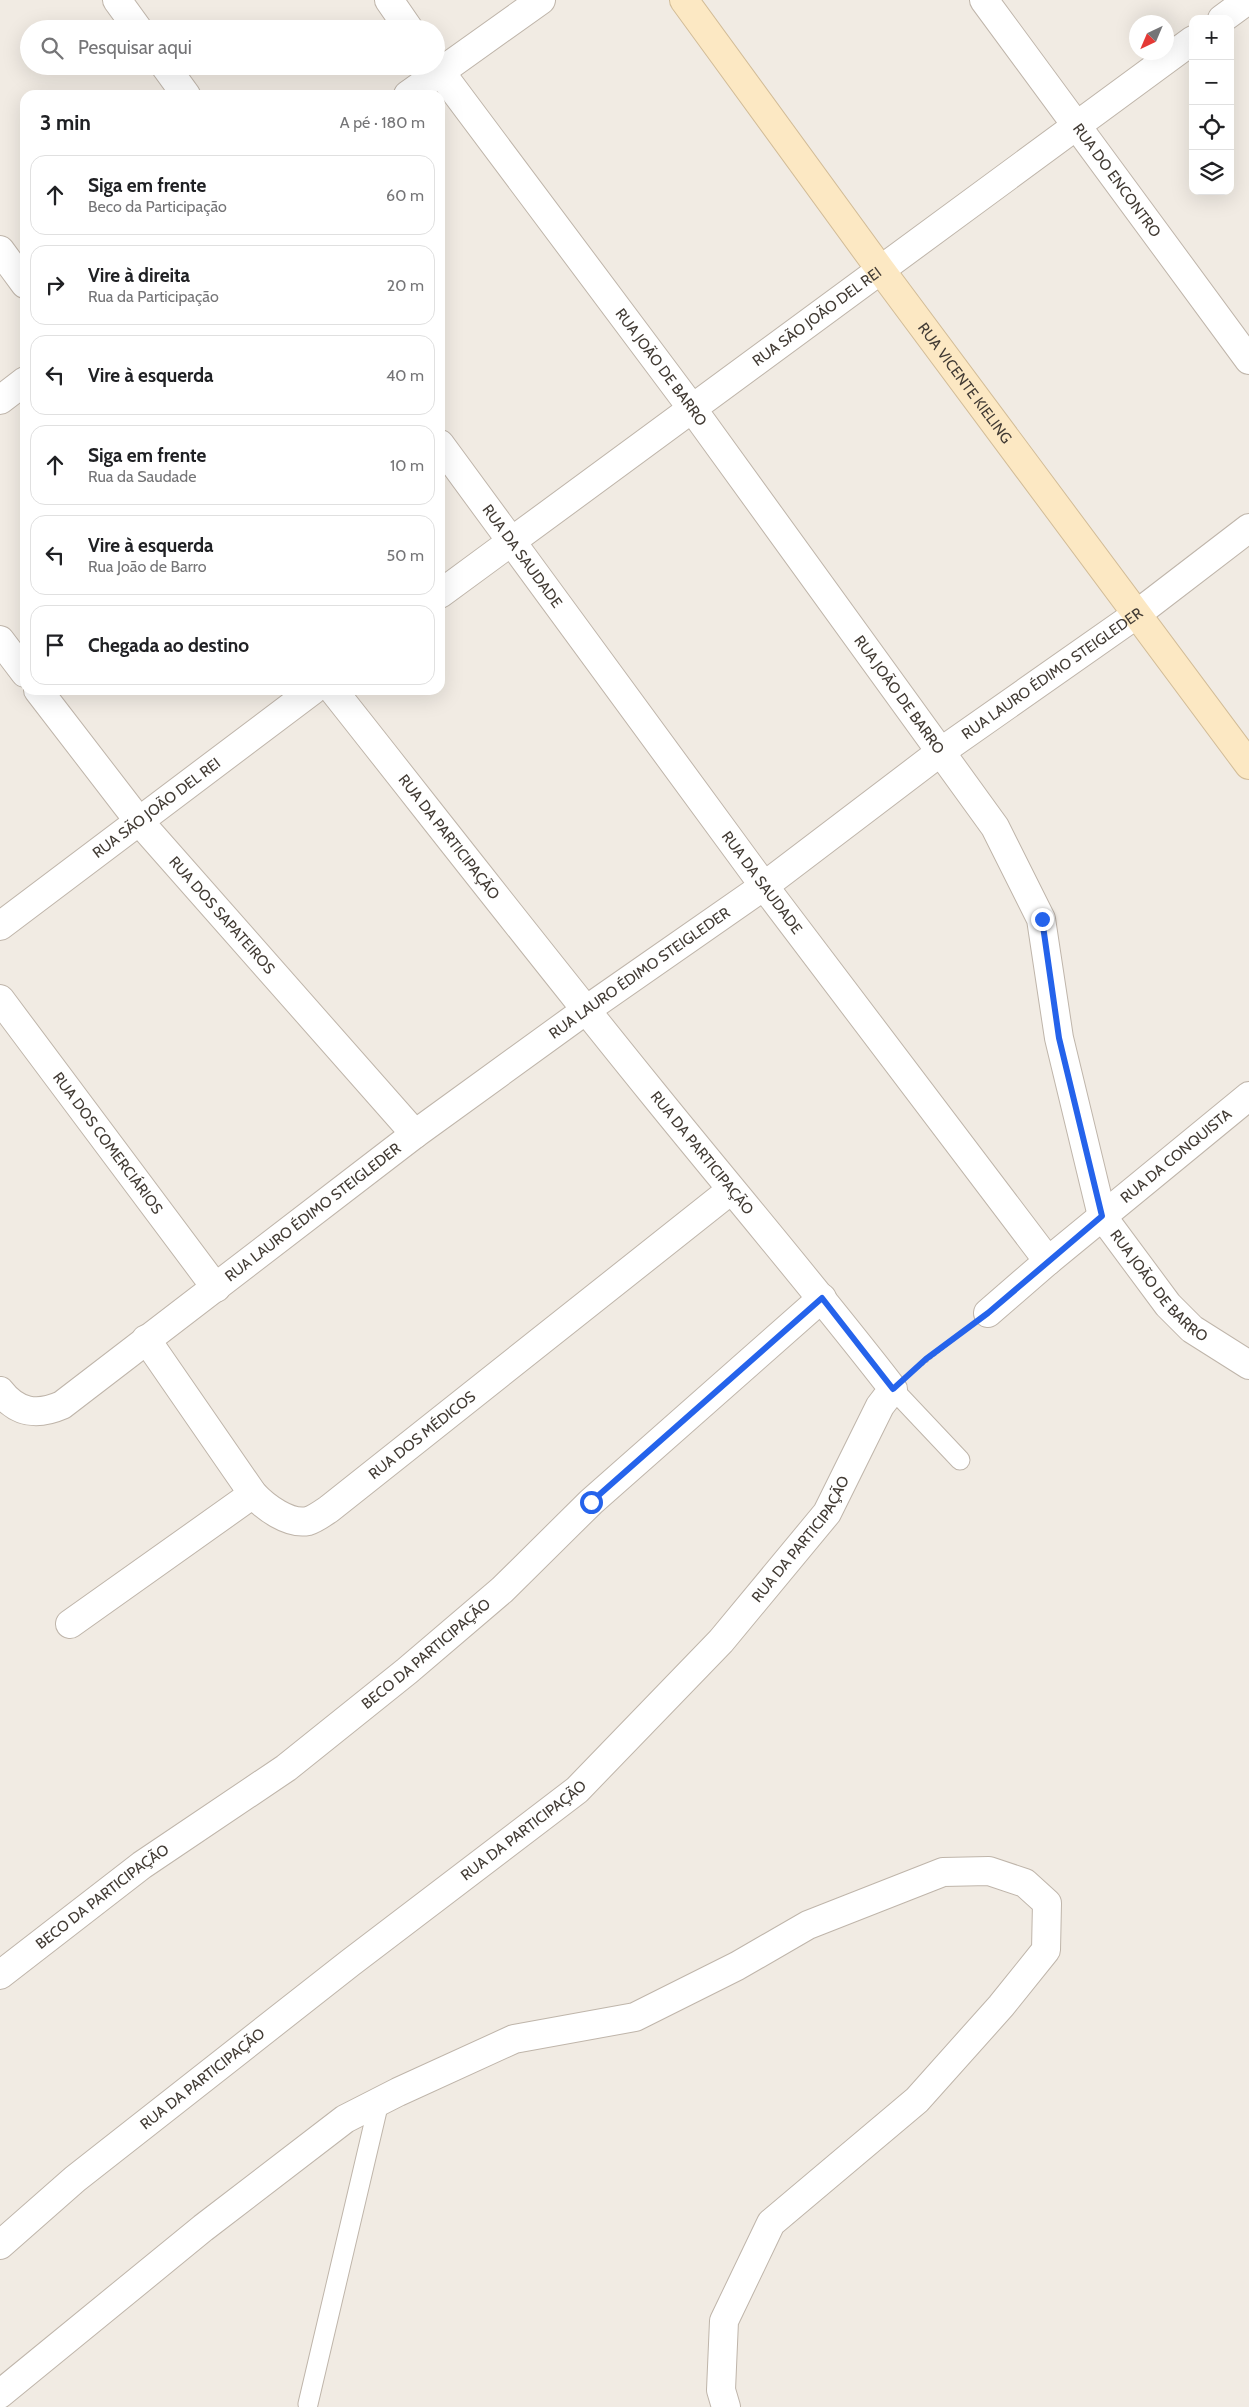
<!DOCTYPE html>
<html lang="pt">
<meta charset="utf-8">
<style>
:root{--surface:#fff;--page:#f6f6f6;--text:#202124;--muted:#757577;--line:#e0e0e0}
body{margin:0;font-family:Cabin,sans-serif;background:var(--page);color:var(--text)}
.controls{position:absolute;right:15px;top:15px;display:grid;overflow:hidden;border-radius:10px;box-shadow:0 5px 20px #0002}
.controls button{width:45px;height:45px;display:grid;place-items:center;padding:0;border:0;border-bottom:1px solid var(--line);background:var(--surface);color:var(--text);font:25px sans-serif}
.compass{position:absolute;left:1129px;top:15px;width:45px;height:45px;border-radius:50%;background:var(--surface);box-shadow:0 5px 20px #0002;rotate:224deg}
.stop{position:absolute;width:15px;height:15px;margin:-11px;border:4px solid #2563eb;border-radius:50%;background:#fff}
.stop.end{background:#2563eb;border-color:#fff;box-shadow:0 1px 5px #0008}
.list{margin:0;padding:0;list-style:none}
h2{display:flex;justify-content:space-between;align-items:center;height:65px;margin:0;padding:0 20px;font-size:21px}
h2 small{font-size:16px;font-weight:400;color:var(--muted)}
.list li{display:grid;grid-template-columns:32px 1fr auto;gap:15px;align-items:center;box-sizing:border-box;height:80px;margin:0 10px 10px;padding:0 10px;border:1px solid var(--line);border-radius:15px}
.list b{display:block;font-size:19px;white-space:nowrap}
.list p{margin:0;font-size:16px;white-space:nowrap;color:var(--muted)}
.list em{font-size:16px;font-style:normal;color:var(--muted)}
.icon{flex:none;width:28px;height:28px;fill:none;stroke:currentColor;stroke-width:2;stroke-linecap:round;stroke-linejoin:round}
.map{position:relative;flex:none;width:1249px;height:2407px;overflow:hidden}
.search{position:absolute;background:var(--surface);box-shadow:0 5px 20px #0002;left:20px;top:20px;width:425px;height:55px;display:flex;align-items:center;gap:12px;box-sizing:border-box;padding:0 18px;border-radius:28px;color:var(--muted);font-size:19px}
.panel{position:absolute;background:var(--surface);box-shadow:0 5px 20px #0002;left:20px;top:90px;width:425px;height:605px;border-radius:15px}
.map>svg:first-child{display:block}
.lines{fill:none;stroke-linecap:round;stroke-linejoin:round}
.lane-casing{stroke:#bfb5aa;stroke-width:21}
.street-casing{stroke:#bfb5aa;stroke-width:30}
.secondary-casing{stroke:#d2bc97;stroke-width:30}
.path{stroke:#bdac99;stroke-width:3;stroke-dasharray:2.5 2.5;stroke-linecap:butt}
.lane{stroke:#fff;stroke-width:19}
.street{stroke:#fff;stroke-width:28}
.secondary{stroke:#fce8c3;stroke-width:28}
.route{stroke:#2563eb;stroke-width:6}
.labels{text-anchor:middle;stroke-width:5;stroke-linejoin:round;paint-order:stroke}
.street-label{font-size:15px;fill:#423b34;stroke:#fff}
</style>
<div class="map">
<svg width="1249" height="2407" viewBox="0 0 1249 2407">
<rect width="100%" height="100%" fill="#f1ebe3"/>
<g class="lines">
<!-- lane casing -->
<g class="lane-casing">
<path id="lane" d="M 893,1389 L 960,1460
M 308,2404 L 379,2102"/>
</g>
<!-- street casing -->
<g class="street-casing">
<g id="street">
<path d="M 117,0 L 138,29"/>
<path d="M 389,0 L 409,29"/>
<path id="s1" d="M 984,0 L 1249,360"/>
<path d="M 1222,19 L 1248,0"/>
<path d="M 165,66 L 186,95"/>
<path id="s2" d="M 436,66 L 691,407 L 995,827 L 1041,919 L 1059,1038 L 1102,1216 L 1168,1305 L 1192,1329 L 1249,1365"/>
<path d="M 408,95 L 541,0"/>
<path d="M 0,250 L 25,284"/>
<path d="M 0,400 L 25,381"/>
<path id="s3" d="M 440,444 L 764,886 L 1048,1261 L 1249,1096"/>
<path id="s4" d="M 440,594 L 1193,40"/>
<path d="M 0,640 L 25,673"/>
<path id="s5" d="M 38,690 L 138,820 L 415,1134"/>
<path id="s6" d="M 0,926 L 313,690"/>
<path id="s7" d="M 0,999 L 216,1288"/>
<path d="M 988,1313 L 1048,1261"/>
<path id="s8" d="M 146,1339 L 253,1494 C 265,1507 289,1525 308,1521 C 315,1519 323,1513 329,1509 L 731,1190"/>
<path id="s9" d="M 0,1391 C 17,1413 37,1416 62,1405 L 415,1134 L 586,1010 L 764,886 L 939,753 L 1137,614 L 1249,528"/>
<path d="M 70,1624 L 253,1494"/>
<path id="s10" d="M 0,1975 L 142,1865 L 286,1768 L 407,1671 L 502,1590 L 591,1502 L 822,1298"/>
<path id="s11" d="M 0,2245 L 75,2179 L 350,1963 L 577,1790 L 721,1641 L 827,1513 L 880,1406 L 893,1389 C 815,1288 732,1191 652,1092 C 544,959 439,824 333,690"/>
<path d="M 0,2394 L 203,2228 L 345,2119 L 398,2092 L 514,2039 L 635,2017 L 737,1966 L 808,1925 L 943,1872 L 989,1871 L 1025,1883 L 1047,1903 L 1046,1950 L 1001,2006 L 917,2100 L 771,2223 L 724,2321 L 721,2390 L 726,2407"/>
</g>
</g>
<!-- secondary casing -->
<g class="secondary-casing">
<g id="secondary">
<path id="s12" d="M 684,0 L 880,269 L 1249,765"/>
</g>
</g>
<!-- path -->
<path class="path" d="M 918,1368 L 962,1333"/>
<!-- lane -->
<use href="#lane" class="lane"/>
<!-- street -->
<use href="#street" class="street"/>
<!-- secondary -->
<use href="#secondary" class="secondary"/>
</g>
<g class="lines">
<!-- route -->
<path class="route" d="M 591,1502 L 822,1298 L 893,1389 L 926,1359 L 988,1313 L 1102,1216 L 1059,1038 L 1042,919"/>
</g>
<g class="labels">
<!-- street labels -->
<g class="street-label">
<text dy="5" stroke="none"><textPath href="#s1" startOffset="224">RUA DO ENCONTRO</textPath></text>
<text dy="5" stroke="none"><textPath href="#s4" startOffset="468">RUA SÃO JOÃO DEL REI</textPath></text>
<text dy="5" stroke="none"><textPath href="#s2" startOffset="376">RUA JOÃO DE BARRO</textPath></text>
<text dy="5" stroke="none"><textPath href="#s12" startOffset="475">RUA VICENTE KIELING</textPath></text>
<text dy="5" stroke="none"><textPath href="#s3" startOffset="139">RUA DA SAUDADE</textPath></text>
<text dy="5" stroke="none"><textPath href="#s9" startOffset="1301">RUA LAURO ÉDIMO STEIGLEDER</textPath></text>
<text dy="5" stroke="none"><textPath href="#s2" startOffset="781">RUA JOÃO DE BARRO</textPath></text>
<text dy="5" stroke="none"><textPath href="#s6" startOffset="196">RUA SÃO JOÃO DEL REI</textPath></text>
<text transform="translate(449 837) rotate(52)" y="5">RUA DA PARTICIPAÇÃO</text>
<text dy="5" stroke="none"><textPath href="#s3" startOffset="544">RUA DA SAUDADE</textPath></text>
<text dy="5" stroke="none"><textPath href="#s5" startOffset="291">RUA DOS SAPATEIROS</textPath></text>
<text dy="5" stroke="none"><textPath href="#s9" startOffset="791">RUA LAURO ÉDIMO STEIGLEDER</textPath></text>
<text dy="5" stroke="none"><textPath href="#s7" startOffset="180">RUA DOS COMERCIÁRIOS</textPath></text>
<text transform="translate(702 1153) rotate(51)" y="5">RUA DA PARTICIPAÇÃO</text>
<text dy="5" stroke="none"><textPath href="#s3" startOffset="1184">RUA DA CONQUISTA</textPath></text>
<text dy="5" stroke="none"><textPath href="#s9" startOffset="386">RUA LAURO ÉDIMO STEIGLEDER</textPath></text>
<text dy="5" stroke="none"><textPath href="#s2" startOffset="1441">RUA JOÃO DE BARRO</textPath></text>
<text dy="5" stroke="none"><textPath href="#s8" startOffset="395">RUA DOS MÉDICOS</textPath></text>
<text dy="5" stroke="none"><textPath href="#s11" startOffset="1072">RUA DA PARTICIPAÇÃO</textPath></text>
<text dy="5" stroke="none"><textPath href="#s10" startOffset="534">BECO DA PARTICIPAÇÃO</textPath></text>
<text dy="5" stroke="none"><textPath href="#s11" startOffset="668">RUA DA PARTICIPAÇÃO</textPath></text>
<text dy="5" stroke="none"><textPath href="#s10" startOffset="129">BECO DA PARTICIPAÇÃO</textPath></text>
<text dy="5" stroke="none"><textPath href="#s11" startOffset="262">RUA DA PARTICIPAÇÃO</textPath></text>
</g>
</g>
</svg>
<div class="controls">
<button>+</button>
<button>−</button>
<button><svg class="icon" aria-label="locate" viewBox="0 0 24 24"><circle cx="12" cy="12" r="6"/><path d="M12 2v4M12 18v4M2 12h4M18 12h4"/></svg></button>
<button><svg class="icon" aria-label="layers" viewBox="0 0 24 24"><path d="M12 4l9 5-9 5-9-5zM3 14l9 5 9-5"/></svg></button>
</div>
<svg class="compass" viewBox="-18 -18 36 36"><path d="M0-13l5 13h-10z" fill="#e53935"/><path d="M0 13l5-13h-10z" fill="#757577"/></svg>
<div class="stop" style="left:591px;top:1502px"></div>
<div class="stop end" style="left:1042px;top:919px"></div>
<div class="search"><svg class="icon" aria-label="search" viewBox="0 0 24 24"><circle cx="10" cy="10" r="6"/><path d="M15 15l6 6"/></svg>Pesquisar aqui</div>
<section class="panel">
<h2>3 min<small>A pé · 180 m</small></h2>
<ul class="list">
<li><svg class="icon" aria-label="ahead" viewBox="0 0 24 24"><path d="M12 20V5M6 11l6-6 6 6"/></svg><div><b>Siga em frente</b><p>Beco da Participação</p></div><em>60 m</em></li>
<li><svg class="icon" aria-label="right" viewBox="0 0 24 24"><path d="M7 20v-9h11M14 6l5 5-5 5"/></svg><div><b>Vire à direita</b><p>Rua da Participação</p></div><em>20 m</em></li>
<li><svg class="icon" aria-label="left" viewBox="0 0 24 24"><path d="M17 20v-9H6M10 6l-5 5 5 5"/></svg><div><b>Vire à esquerda</b></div><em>40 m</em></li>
<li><svg class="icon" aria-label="ahead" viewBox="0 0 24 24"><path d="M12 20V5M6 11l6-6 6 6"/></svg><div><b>Siga em frente</b><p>Rua da Saudade</p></div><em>10 m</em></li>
<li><svg class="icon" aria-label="left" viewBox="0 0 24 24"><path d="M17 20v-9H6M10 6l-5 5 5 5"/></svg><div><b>Vire à esquerda</b><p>Rua João de Barro</p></div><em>50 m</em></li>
<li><svg class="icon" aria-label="arrive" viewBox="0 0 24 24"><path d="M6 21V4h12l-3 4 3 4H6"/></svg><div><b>Chegada ao destino</b></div></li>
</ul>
</section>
</div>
